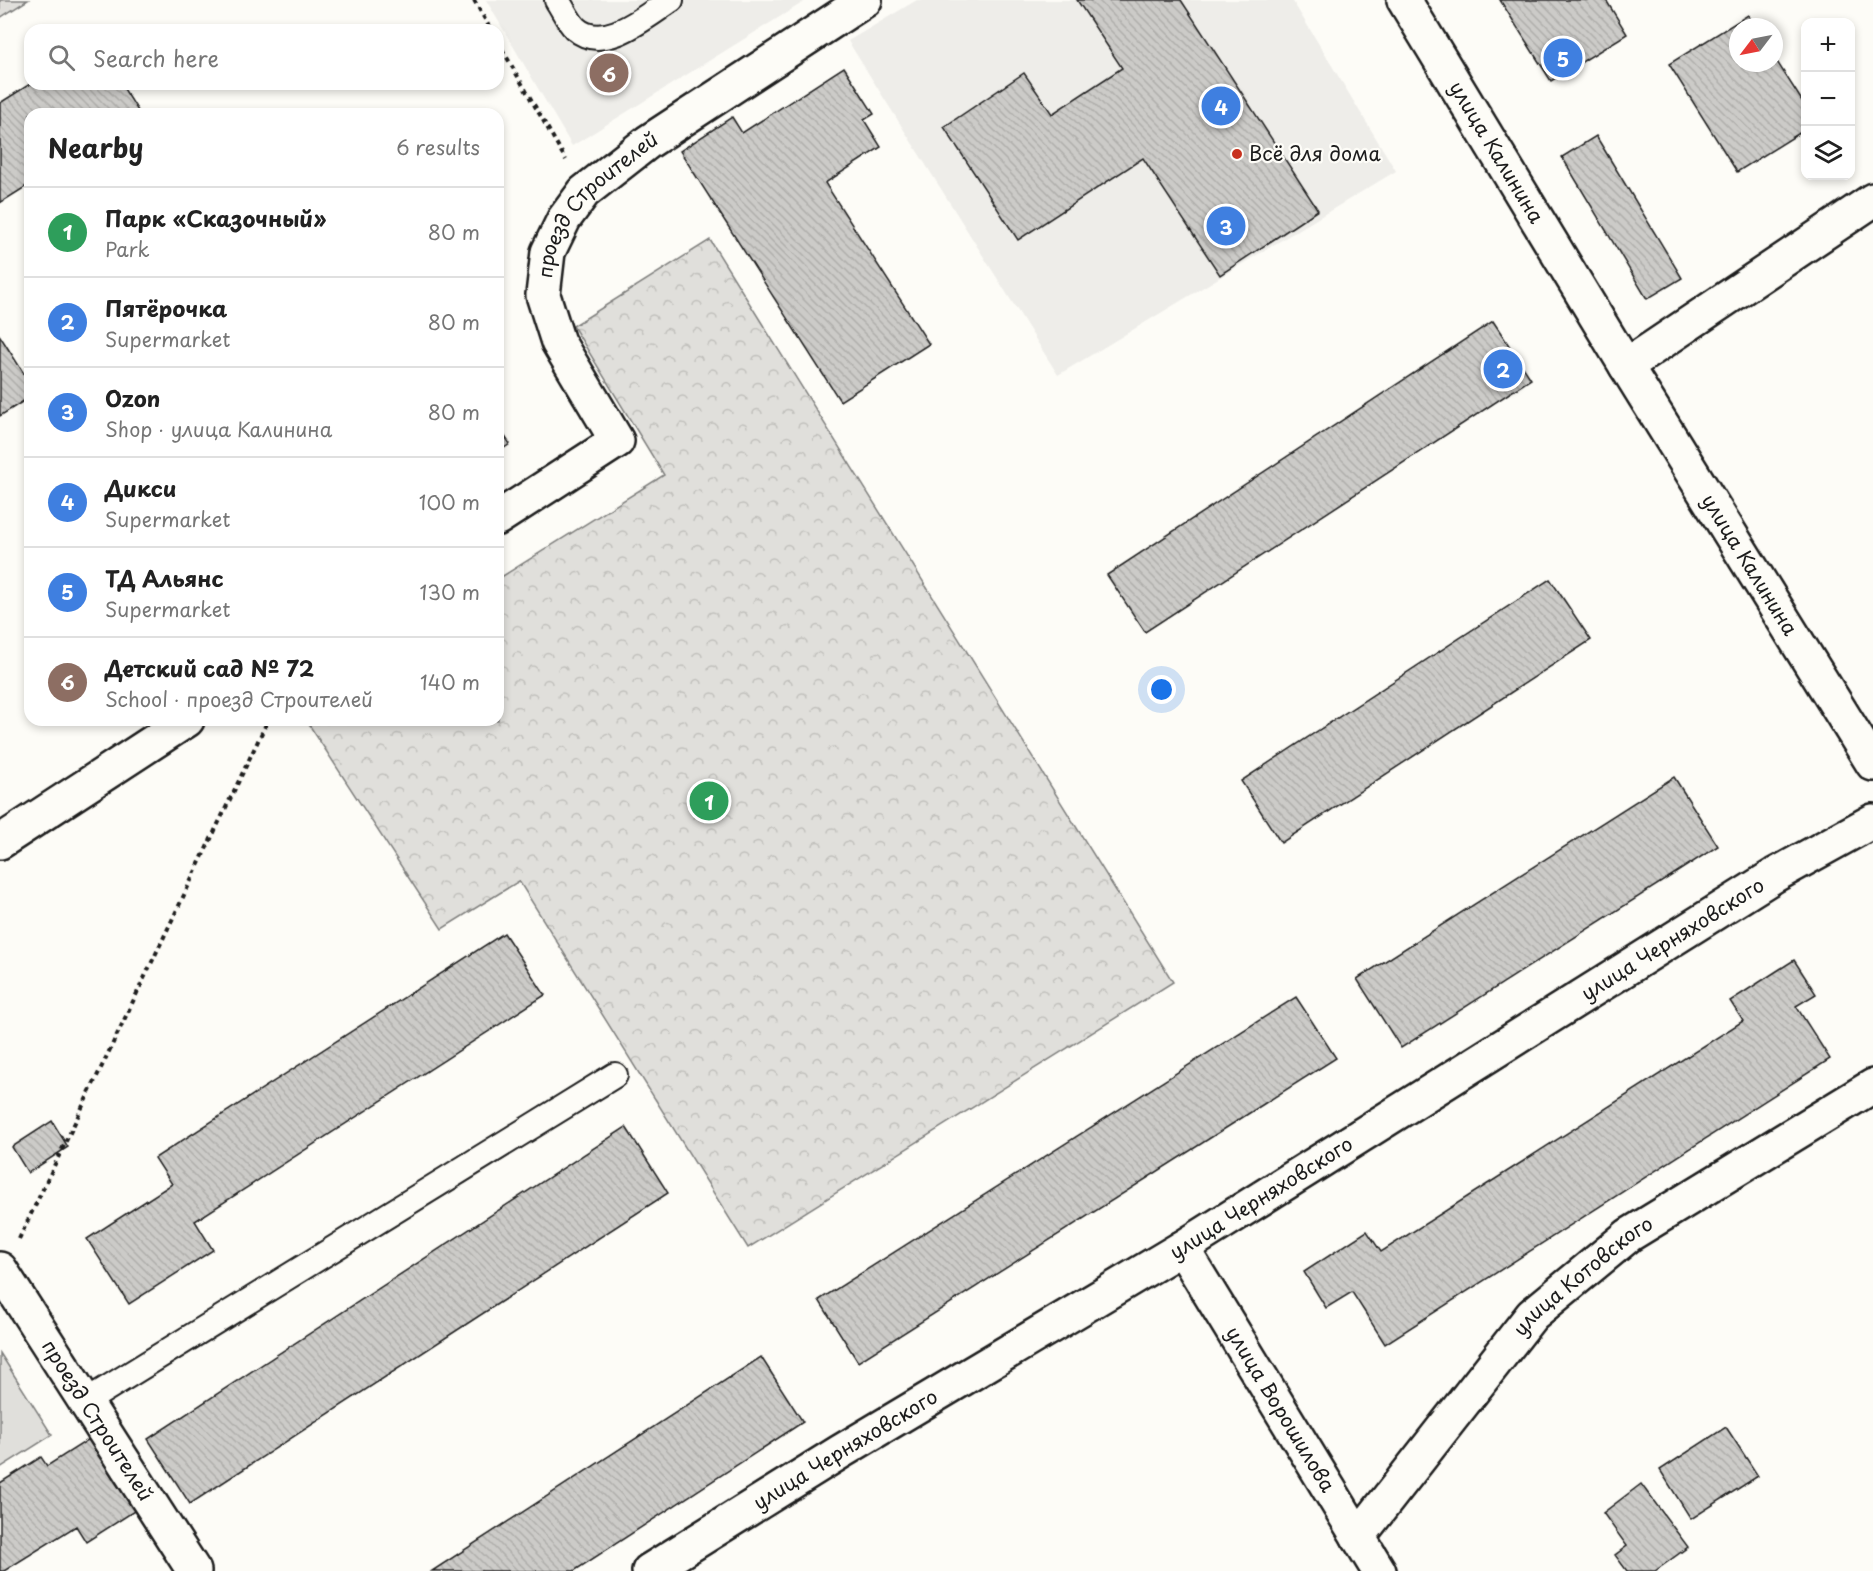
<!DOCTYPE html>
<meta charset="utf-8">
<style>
:root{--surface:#fff;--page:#f6f6f6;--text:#222;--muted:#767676;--line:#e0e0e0;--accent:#111827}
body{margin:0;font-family:"Playpen Sans",sans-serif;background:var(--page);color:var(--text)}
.controls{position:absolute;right:18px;top:18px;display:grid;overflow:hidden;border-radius:12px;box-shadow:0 3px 9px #0003}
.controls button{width:54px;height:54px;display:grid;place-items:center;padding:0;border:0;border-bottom:2px solid var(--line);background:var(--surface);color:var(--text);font:30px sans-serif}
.compass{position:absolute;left:1729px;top:18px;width:54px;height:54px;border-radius:50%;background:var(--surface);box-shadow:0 3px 9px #0003;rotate:238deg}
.you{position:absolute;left:1162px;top:690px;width:21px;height:21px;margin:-15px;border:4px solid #fff;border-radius:50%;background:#1a73e8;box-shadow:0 0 0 9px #1a73e833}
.badge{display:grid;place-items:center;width:39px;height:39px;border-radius:50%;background:var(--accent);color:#fff;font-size:20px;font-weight:700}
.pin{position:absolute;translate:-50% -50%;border:3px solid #fff;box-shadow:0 2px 6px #0006}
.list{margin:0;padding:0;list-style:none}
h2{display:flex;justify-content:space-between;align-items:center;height:78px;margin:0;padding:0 24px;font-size:26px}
h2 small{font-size:20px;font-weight:400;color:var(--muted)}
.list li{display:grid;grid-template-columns:39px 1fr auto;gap:18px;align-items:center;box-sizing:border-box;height:90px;padding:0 24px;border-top:2px solid var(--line)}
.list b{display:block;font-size:22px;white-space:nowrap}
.list p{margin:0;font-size:20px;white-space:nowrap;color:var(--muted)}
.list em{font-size:20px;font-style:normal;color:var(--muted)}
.icon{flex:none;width:33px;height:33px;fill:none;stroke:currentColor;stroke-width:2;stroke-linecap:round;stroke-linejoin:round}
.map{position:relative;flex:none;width:1873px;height:1571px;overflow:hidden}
.search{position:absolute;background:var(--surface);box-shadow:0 3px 9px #0003;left:24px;top:24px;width:480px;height:66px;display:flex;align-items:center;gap:15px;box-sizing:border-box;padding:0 21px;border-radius:18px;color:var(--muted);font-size:22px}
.panel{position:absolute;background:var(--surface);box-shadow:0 3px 9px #0003;left:24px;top:108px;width:480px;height:618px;border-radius:18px}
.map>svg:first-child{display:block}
.built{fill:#eeede9}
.green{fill:#e0dfdb;stroke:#7e7e7c;stroke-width:1.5}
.park{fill:url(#park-crowns);stroke:#7e7e7c;stroke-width:1.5}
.building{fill:url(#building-back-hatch);stroke:#1c1c1c;stroke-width:1.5}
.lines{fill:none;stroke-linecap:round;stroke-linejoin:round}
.service-casing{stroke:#1c1c1c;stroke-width:28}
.minor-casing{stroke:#1c1c1c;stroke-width:38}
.tertiary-casing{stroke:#1c1c1c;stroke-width:38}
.path{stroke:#1c1c1c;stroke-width:4;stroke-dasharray:4.5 4.5;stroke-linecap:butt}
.service{stroke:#fdfcf7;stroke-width:24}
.minor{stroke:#fdfcf7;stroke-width:33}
.tertiary{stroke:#fdfcf7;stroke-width:33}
.poi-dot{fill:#c8321e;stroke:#fdfcf7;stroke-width:2}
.labels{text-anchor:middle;stroke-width:4.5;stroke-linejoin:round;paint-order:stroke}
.street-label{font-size:20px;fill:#1c1c1c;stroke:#fdfcf7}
.poi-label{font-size:20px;fill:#1c1c1c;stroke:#fdfcf7;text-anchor:start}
</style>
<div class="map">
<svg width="1873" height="1571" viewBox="0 0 1873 1571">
<defs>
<pattern id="park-crowns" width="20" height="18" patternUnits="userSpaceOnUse" patternTransform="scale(1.5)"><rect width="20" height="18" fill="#e0dfdb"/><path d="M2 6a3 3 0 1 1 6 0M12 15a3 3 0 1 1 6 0" fill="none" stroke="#c0bfbb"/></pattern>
<pattern id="building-back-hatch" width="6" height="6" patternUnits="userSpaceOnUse" patternTransform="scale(1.5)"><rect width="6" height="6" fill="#cccbc8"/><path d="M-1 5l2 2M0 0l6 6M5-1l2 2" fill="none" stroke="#afaeab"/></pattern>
</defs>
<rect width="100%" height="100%" fill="#fdfcf7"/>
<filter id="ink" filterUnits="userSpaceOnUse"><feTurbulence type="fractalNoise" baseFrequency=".0167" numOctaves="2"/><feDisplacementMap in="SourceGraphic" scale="12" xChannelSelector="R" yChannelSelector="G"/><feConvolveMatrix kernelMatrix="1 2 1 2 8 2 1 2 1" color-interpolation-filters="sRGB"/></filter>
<g filter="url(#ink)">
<!-- built -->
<path class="built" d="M 486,0 L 807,0 L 572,146 Z
M 917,0 L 1292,0 L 1396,171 L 1058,375 L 848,41 Z"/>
<!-- green -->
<path class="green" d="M 0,0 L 28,0 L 0,18 Z
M 0,1353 L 52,1435 L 0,1468 Z"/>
<!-- park -->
<path class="park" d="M 710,240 L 1173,982 L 748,1248 L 519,881 L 442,929 L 306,720 L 498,720 L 498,579 L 664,475 L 573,326 Z"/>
<!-- building -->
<path class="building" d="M 1077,0 L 1181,0 L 1318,210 L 1220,275 L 1143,158 L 1018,240 L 944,127 L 1024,73 L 1052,114 L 1122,68 Z
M 1500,0 L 1606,0 L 1627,34 L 1551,81 Z
M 1748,15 L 1755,27 L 1738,27 L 1738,63 L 1774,63 L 1774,57 L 1806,107 L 1806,129 L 1737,172 L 1669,64 Z
M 844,67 L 874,114 L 864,120 L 881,147 L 825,183 L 929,344 L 840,401 L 680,151 L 732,117 L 742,133 Z
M 30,84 L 121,84 L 140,114 L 30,114 L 30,184 L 0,203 L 0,103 Z
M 1596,136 L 1682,278 L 1647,299 L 1562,157 Z
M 1493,321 L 1531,379 L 1145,632 L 1107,575 Z
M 0,336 L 30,383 L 30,397 L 0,416 Z
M 498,426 L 510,444 L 498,452 Z
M 1550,579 L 1591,640 L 1281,843 L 1241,781 Z
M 1674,777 L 1718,846 L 1401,1048 L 1357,979 Z
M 504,933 L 545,995 L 195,1221 L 213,1250 L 129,1304 L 87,1239 L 172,1184 L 155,1158 Z
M 1794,960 L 1816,994 L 1796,1006 L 1830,1059 L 1385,1344 L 1352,1292 L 1326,1308 L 1304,1272 L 1367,1231 L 1381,1252 L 1743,1021 L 1730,1001 Z
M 1296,997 L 1336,1058 L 858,1362 L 819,1300 Z
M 52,1121 L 68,1147 L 28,1173 L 12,1147 Z
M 626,1127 L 668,1193 L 190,1504 L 148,1439 Z
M 761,1357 L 803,1422 L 574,1571 L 432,1571 Z
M 1726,1427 L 1758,1476 L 1691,1519 L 1660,1470 Z
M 94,1436 L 139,1508 L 86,1542 L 76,1526 L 4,1571 L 0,1571 L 0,1483 L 41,1457 L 47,1466 Z
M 1641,1484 L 1688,1547 L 1655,1571 L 1627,1571 L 1615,1555 L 1627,1546 L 1603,1513 Z"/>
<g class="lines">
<!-- service casing -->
<g class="service-casing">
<path id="service" d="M 557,0 C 563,9 568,21 575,28 C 603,54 646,16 671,0
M 85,1402 L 615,1075"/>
</g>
<!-- minor casing -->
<g class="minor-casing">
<g id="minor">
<path d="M 1626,366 L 1873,200"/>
<path id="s1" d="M 498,518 L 617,441 L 558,342 L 543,295 L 548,252 L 564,219 L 584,192 L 648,142 L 865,0"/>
<path d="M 0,842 L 187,720"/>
<path id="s2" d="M 1182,1248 L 1379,1571"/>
<path id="s3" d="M 0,1269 L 194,1571"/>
<path id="s4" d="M 1358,1537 L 1532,1315 L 1629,1235 L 1873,1086"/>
<path id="s5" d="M 649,1571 L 840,1452 L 1182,1248 L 1775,875 L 1873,821"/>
</g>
</g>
<!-- tertiary casing -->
<g class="tertiary-casing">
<g id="tertiary">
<path id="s6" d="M 1404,0 L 1626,366 L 1873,764"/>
</g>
</g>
<!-- path -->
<path class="path" d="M 474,0 L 491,30
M 498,42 L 566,160
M 19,1239 L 268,720"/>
<!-- service -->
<use href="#service" class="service"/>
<!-- minor -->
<use href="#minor" class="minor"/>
<!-- tertiary -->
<use href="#tertiary" class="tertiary"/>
</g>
</g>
<!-- markers -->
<circle class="poi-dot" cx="1237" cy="154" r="6"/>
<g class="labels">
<!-- street labels -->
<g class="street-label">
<text dy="7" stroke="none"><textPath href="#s6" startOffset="178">улица Калинина</textPath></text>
<text dy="7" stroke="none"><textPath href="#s1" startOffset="417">проезд Строителей</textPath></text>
<text dy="7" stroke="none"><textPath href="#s6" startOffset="662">улица Калинина</textPath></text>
<text dy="7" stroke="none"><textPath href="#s5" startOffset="1203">улица Черняховского</textPath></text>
<text dy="7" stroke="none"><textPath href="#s5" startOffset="717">улица Черняховского</textPath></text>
<text dy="7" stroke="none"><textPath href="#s4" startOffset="346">улица Котовского</textPath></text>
<text dy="7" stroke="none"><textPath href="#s2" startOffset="189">улица Ворошилова</textPath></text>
<text dy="7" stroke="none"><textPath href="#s3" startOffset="180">проезд Строителей</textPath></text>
<text dy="7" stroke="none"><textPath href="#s5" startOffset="231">улица Черняховского</textPath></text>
</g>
<!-- poi labels -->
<g class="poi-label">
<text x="1249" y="161">Всё для дома</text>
</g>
</g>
</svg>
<div class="controls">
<button>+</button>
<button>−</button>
<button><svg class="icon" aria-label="layers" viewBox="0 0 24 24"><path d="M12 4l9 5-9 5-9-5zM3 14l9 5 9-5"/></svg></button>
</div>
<svg class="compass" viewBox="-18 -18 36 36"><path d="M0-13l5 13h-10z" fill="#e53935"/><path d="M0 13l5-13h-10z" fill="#767676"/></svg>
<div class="you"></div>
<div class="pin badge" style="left:709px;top:801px;background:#2e9e5b">1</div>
<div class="pin badge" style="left:1503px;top:369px;background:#3f7fe0">2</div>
<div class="pin badge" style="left:1226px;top:226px;background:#3f7fe0">3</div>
<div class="pin badge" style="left:1221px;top:106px;background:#3f7fe0">4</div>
<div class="pin badge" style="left:1563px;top:58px;background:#3f7fe0">5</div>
<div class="pin badge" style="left:609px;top:73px;background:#8d6e63">6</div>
<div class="search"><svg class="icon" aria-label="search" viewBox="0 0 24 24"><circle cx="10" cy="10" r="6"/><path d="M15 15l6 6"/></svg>Search here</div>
<section class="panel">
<h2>Nearby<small>6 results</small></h2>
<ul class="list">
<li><span class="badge" style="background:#2e9e5b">1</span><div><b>Парк «Сказочный»</b><p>Park</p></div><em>80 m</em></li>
<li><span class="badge" style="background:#3f7fe0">2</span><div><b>Пятёрочка</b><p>Supermarket</p></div><em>80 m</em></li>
<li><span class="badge" style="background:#3f7fe0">3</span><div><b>Ozon</b><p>Shop · улица Калинина</p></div><em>80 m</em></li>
<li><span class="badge" style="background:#3f7fe0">4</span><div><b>Дикси</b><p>Supermarket</p></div><em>100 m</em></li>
<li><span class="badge" style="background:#3f7fe0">5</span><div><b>ТД Альянс</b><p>Supermarket</p></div><em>130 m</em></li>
<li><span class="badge" style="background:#8d6e63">6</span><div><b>Детский сад № 72</b><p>School · проезд Строителей</p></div><em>140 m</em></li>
</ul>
</section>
</div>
